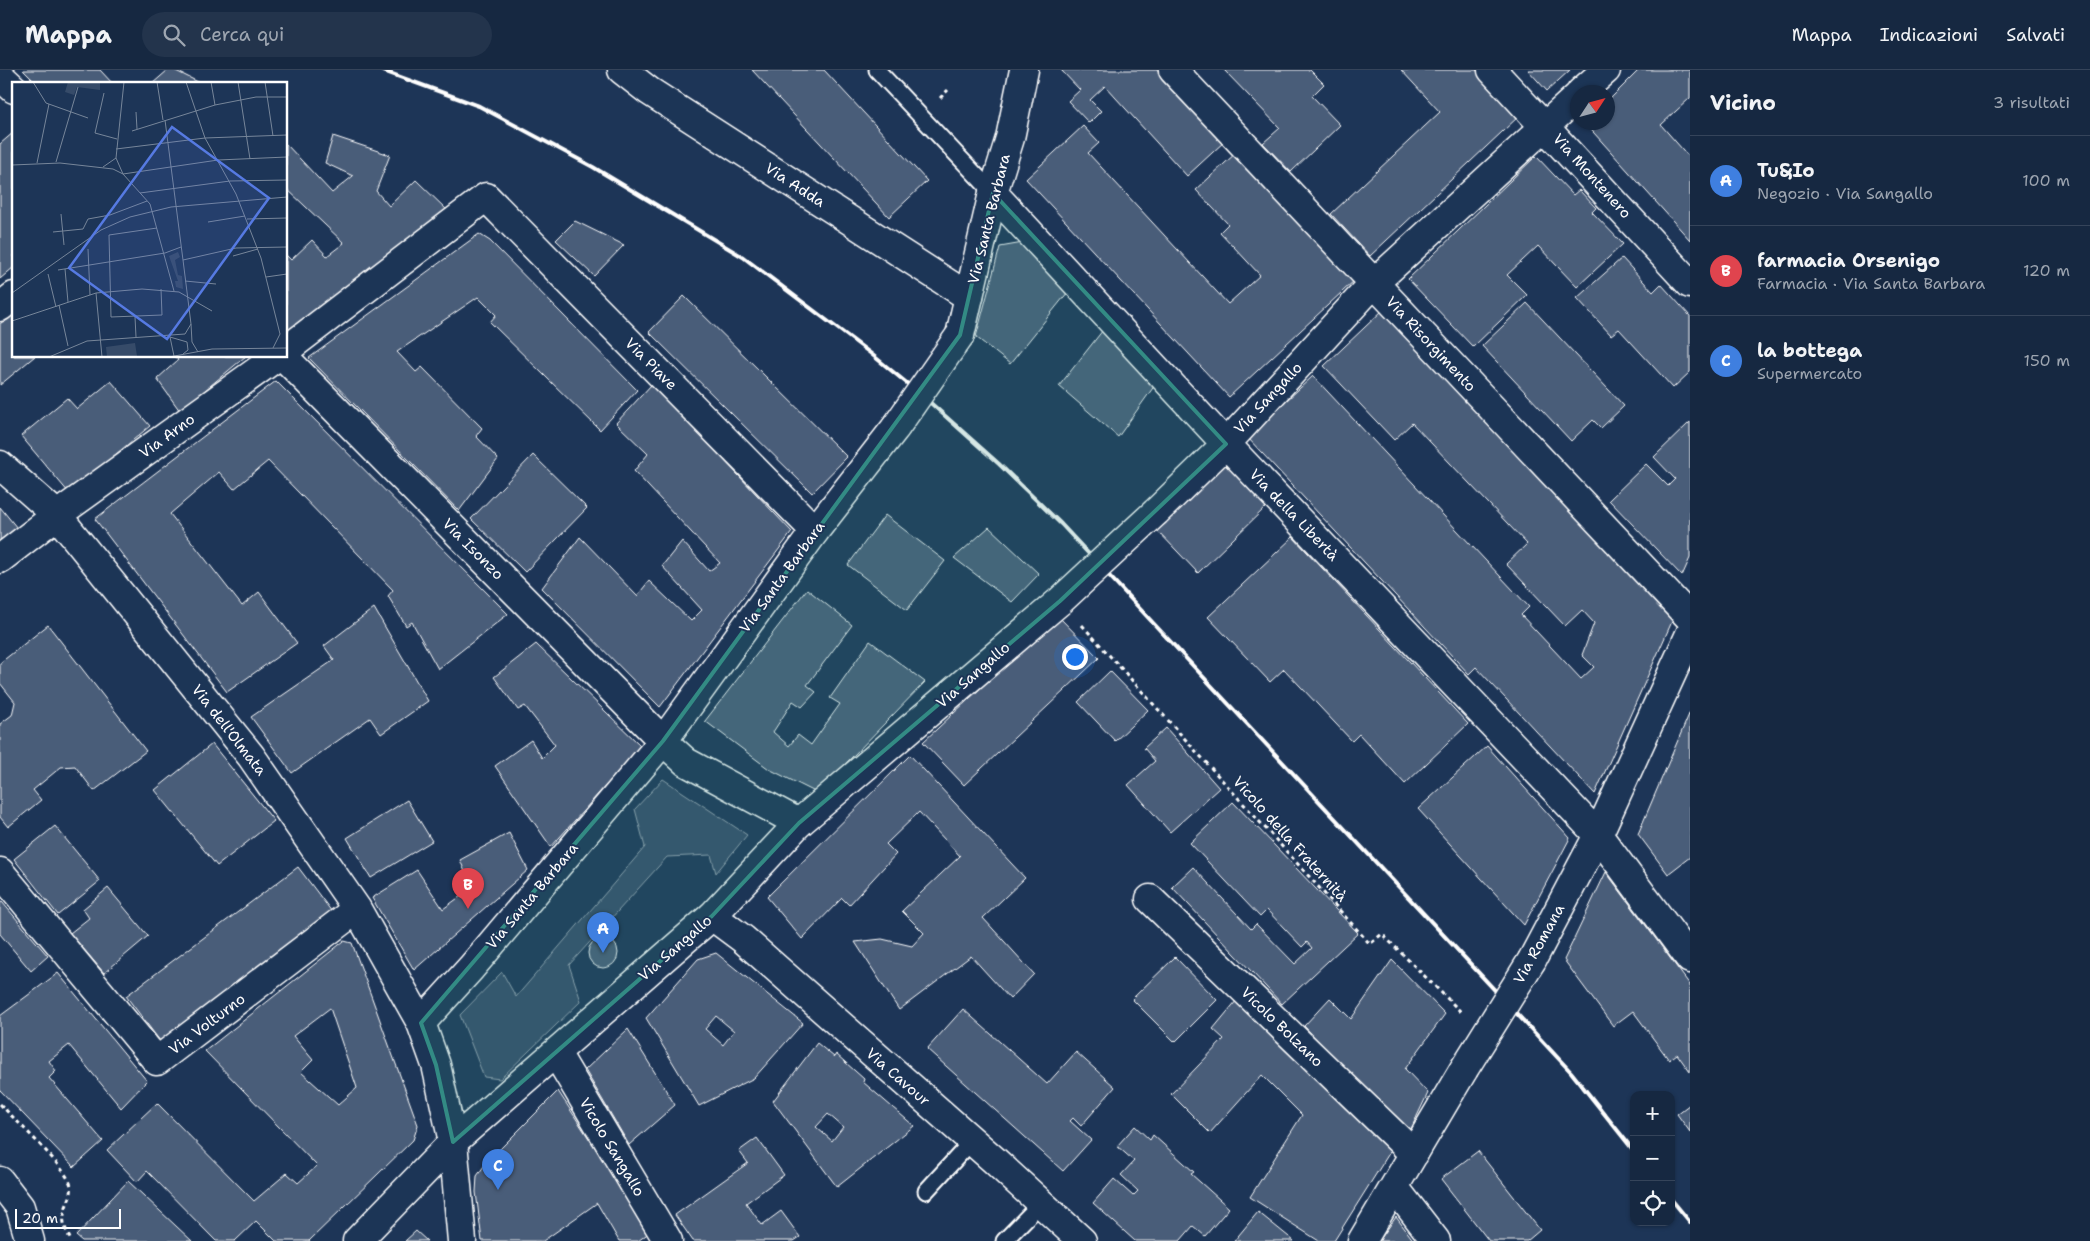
<!DOCTYPE html>
<html lang="it">
<meta charset="utf-8">
<style>
:root{--surface:#162841;--page:#23344c;--text:#f1f3f6;--muted:#9ea6b1;--line:#35445a;--accent:#ff9aa2}
body{margin:0;font-family:"Shantell Sans",sans-serif;background:var(--page);color:var(--text)}
.controls{position:absolute;right:15px;bottom:15px;display:grid;overflow:hidden;border-radius:10px;box-shadow:0 1px 4px #0004}
.controls button{width:45px;height:45px;display:grid;place-items:center;padding:0;border:0;border-bottom:1px solid var(--line);background:var(--surface);color:var(--text);font:25px sans-serif}
.compass{position:absolute;left:1570px;top:15px;width:45px;height:45px;border-radius:50%;background:var(--surface);box-shadow:0 1px 4px #0004;rotate:54deg}
.scale{position:absolute;left:15px;bottom:12px;width:106px;box-sizing:border-box;padding-left:5px;border:2px solid #fff;border-top:0;font-size:14px;line-height:18px;white-space:nowrap;color:#fff;-webkit-text-stroke:4px #1d3557;paint-order:stroke}
.you{position:absolute;left:1074px;top:586px;width:18px;height:18px;margin:-12px;border:4px solid #fff;border-radius:50%;background:#1a73e8;box-shadow:0 0 0 8px #1a73e833}
.badge{display:grid;place-items:center;width:32px;height:32px;border-radius:50%;background:var(--accent);color:#fff;font-size:16px;font-weight:700}
.pin{position:absolute;translate:-50% -41px;filter:drop-shadow(0 1px 2px #0008)}
.pin::after{content:'';position:absolute;top:26px;width:18px;height:15px;background:inherit;clip-path:polygon(0 0,100% 0,50% 100%)}
.list{margin:0;padding:0;list-style:none}
h2{display:flex;justify-content:space-between;align-items:center;height:65px;margin:0;padding:0 20px;font-size:21px}
h2 small{font-size:16px;font-weight:400;color:var(--muted)}
.list li{display:grid;grid-template-columns:32px 1fr auto;gap:15px;align-items:center;box-sizing:border-box;height:90px;padding:0 20px;border-top:1px solid var(--line)}
.list b{display:block;font-size:19px;white-space:nowrap}
.list p{margin:0;font-size:16px;white-space:nowrap;color:var(--muted)}
.list em{font-size:16px;font-style:normal;color:var(--muted)}
.icon{flex:none;width:28px;height:28px;fill:none;stroke:currentColor;stroke-width:2;stroke-linecap:round;stroke-linejoin:round}
.map{position:relative;flex:none;width:1690px;height:1171px;overflow:hidden}
header{display:flex;align-items:center;gap:30px;box-sizing:border-box;height:70px;padding:0 25px;background:var(--surface);border-bottom:1px solid var(--line)}
header strong{font-size:24px}
nav{display:flex;gap:28px;margin-inline-start:auto;font-size:18px}
.search{width:350px;height:45px;background:var(--page);display:flex;align-items:center;gap:12px;box-sizing:border-box;padding:0 18px;border-radius:28px;color:var(--muted);font-size:19px}
main{display:flex}
aside{flex:1;background:var(--surface)}
.map>svg:first-child{display:block}
.green{fill:#364b69;stroke:#9aa5b4}
.building{fill:#4a5d79;stroke:#fff;fill-rule:evenodd}
.lines{fill:none;stroke-linecap:round;stroke-linejoin:round}
.lane-casing{stroke:#fff;stroke-width:19}
.street-casing{stroke:#fff;stroke-width:31}
.secondary-casing{stroke:#fff;stroke-width:31}
.primary-casing{stroke:#fff;stroke-width:31}
.path{stroke:#fff;stroke-width:3;stroke-dasharray:4 4;stroke-linecap:butt}
.lane{stroke:#1d3557;stroke-width:15}
.street{stroke:#1d3557;stroke-width:28}
.secondary{stroke:#1d3557;stroke-width:28}
.primary{stroke:#1d3557;stroke-width:28}
.rail{stroke:#fff;stroke-width:4}
.street-bridge-casing{stroke:#fff;stroke-width:31;stroke-linecap:butt}
.secondary-bridge-casing{stroke:#fff;stroke-width:31;stroke-linecap:butt}
.street-bridge{stroke:#1d3557;stroke-width:28}
.secondary-bridge{stroke:#1d3557;stroke-width:28}
.marked{fill:#338b84;fill-opacity:0.2;stroke:#338b84;stroke-width:4;stroke-linejoin:round}
.labels{text-anchor:middle;stroke-width:4;stroke-linejoin:round;paint-order:stroke}
.street-label{font-size:15px;fill:#fff;stroke:#1d3557}
.inset-road{fill:none;stroke:#77869a;stroke-width:1}
.view{fill:#567ae2;fill-opacity:0.15;stroke:#567ae2;stroke-width:2.5}
.inset-edge{fill:none;stroke:#fff;stroke-width:2.5}
</style>
<header>
<strong>Mappa</strong>
<div class="search"><svg class="icon" aria-label="search" viewBox="0 0 24 24"><circle cx="10" cy="10" r="6"/><path d="M15 15l6 6"/></svg>Cerca qui</div>
<nav><a>Mappa</a><a>Indicazioni</a><a>Salvati</a></nav>
</header>
<main>
<div class="map">
<svg width="1690" height="1171" viewBox="0 0 1690 1171">
<rect width="100%" height="100%" fill="#1d3557"/>
<filter id="ink" filterUnits="userSpaceOnUse"><feTurbulence type="fractalNoise" baseFrequency=".02" numOctaves="2"/><feDisplacementMap in="SourceGraphic" scale="10" xChannelSelector="R" yChannelSelector="G"/><feConvolveMatrix kernelMatrix="1 2 1 2 8 2 1 2 1" color-interpolation-filters="sRGB"/></filter>
<g filter="url(#ink)">
<!-- green -->
<path class="green" d="M 663,709 L 747,765 L 716,803 L 711,785 L 667,787 L 569,895 L 581,931 L 500,1009 L 484,1007 L 460,945 L 502,902 L 516,927 L 645,777 L 635,739 Z"/>
<!-- building -->
<path class="building" d="M 23,0 L 100,0 L 113,14 L 37,14 Z
M 168,0 L 174,0 L 202,14 L 152,14 Z
M 752,0 L 824,0 L 927,111 L 889,147 Z
M 1061,0 L 1161,0 L 1225,71 L 1187,106 L 1105,16 L 1090,30 L 1101,41 L 1089,53 L 1068,31 L 1080,20 Z
M 1224,0 L 1310,0 L 1324,14 L 1312,26 L 1340,55 L 1291,102 L 1263,73 L 1280,58 Z
M 1401,0 L 1476,0 L 1519,46 L 1370,186 L 1331,144 L 1440,42 Z
M 1528,0 L 1570,0 L 1547,21 Z
M 1639,0 L 1690,0 L 1690,28 L 1661,55 L 1690,88 L 1690,170 L 1585,53 L 1608,52 L 1608,31 Z
M 1083,56 L 1099,73 L 1088,83 L 1228,234 L 1260,205 L 1220,162 L 1228,154 L 1196,120 L 1238,81 L 1356,209 L 1229,327 L 1026,109 Z
M 14,62 L 14,197 L 0,209 L 0,74 Z
M 333,66 L 390,85 L 376,121 L 389,136 L 416,110 L 449,142 L 291,263 L 286,258 L 286,185 L 291,190 L 312,170 L 327,186 L 344,173 L 286,118 L 286,74 L 332,123 L 353,106 L 325,93 Z
M 1536,86 L 1573,125 L 1579,120 L 1596,138 L 1592,142 L 1623,174 L 1577,217 L 1538,176 L 1507,205 L 1527,225 L 1473,277 L 1408,209 Z
M 575,151 L 624,175 L 594,206 L 556,170 Z
M 479,164 L 490,171 L 637,320 L 600,360 L 490,252 L 496,245 L 478,227 L 397,282 L 416,302 L 422,297 L 482,358 L 476,366 L 498,389 L 459,441 L 309,288 Z
M 1023,173 L 1068,222 L 1010,294 L 976,267 L 1000,177 Z
M 1622,188 L 1653,222 L 1661,214 L 1690,246 L 1690,302 L 1673,318 L 1619,259 L 1611,265 L 1577,228 Z
M 684,226 L 847,387 L 812,423 L 649,262 Z
M 1527,233 L 1624,336 L 1601,358 L 1593,350 L 1571,371 L 1482,276 Z
M 1384,239 L 1674,547 L 1595,724 L 1476,597 L 1469,604 L 1247,367 L 1313,306 L 1529,537 L 1521,545 L 1581,609 L 1594,597 L 1582,585 L 1594,553 L 1582,540 L 1565,556 L 1506,494 L 1527,474 L 1412,353 L 1394,370 L 1324,296 Z
M 14,242 L 14,286 L 35,286 L 0,315 L 0,254 Z
M 1103,260 L 1155,315 L 1118,367 L 1059,316 Z
M 174,286 L 246,286 L 180,341 L 157,309 L 178,290 Z
M 111,311 L 150,356 L 69,423 L 21,366 L 67,328 L 77,339 Z
M 276,311 L 508,544 L 438,599 L 412,552 L 406,556 L 388,526 L 393,520 L 268,391 L 234,419 L 219,402 L 170,444 L 242,536 L 259,522 L 297,573 L 227,622 L 95,449 Z
M 652,314 L 792,462 L 660,637 L 542,518 L 580,467 L 637,526 L 649,511 L 691,551 L 702,540 L 662,496 L 682,471 L 709,501 L 720,493 L 634,401 L 648,384 L 616,353 Z
M 1690,352 L 1690,488 L 1682,506 L 1609,430 L 1646,394 L 1668,416 L 1675,409 L 1654,387 Z
M 533,385 L 587,438 L 525,502 L 471,449 Z
M 1225,393 L 1267,436 L 1198,503 L 1156,459 Z
M 0,437 L 17,458 L 0,472 Z
M 885,445 L 945,491 L 907,540 L 848,495 Z
M 989,457 L 1039,504 L 1012,532 L 954,488 Z
M 1293,467 L 1468,654 L 1405,714 L 1359,664 L 1352,671 L 1284,599 L 1270,612 L 1208,547 Z
M 807,519 L 852,555 L 807,615 L 816,622 L 802,637 L 793,631 L 773,662 L 789,676 L 798,665 L 811,675 L 840,634 L 830,628 L 870,571 L 925,612 L 817,723 L 769,699 L 705,651 Z
M 374,538 L 428,631 L 381,664 L 370,648 L 292,703 L 251,647 L 334,590 L 324,576 Z
M 1058,546 L 1099,588 L 964,715 L 923,672 Z
M 48,555 L 146,681 L 94,721 L 75,696 L 61,697 L 33,720 L 41,730 L 8,757 L 0,747 L 0,654 L 12,645 L 15,632 L 0,613 L 0,593 Z
M 536,574 L 641,676 L 551,777 L 495,696 L 531,670 L 542,688 L 555,675 L 525,636 L 518,640 L 494,607 Z
M 1110,601 L 1148,640 L 1115,671 L 1078,632 Z
M 1690,642 L 1690,787 L 1668,804 L 1638,764 Z
M 1166,658 L 1219,718 L 1170,762 L 1128,715 L 1155,691 L 1144,678 Z
M 212,674 L 274,751 L 217,796 L 155,720 Z
M 1487,676 L 1570,768 L 1524,855 L 1418,739 Z
M 910,685 L 1025,808 L 983,848 L 1034,904 L 1010,929 L 971,886 L 899,940 L 855,872 L 882,869 L 912,876 L 924,863 L 902,841 L 960,786 L 919,742 L 886,774 L 896,784 L 849,835 L 842,828 L 802,869 L 767,827 Z
M 407,730 L 432,771 L 371,808 L 347,768 Z
M 1233,732 L 1358,863 L 1282,934 L 1172,817 L 1193,797 L 1251,859 L 1256,854 L 1295,894 L 1312,878 L 1307,872 L 1302,877 L 1267,840 L 1260,847 L 1190,773 Z
M 55,756 L 100,811 L 58,845 L 14,789 Z
M 509,763 L 528,800 L 414,900 L 372,828 L 417,800 L 443,839 L 472,818 L 460,790 Z
M 298,797 L 332,842 L 160,971 L 126,926 Z
M 1606,802 L 1690,915 L 1690,1002 L 1677,984 L 1669,990 L 1633,941 L 1613,956 L 1564,890 Z
M 108,818 L 148,866 L 104,903 L 70,863 L 89,848 L 83,839 Z
M 2,832 L 48,886 L 31,901 L 0,864 L 0,833 Z
M588 883a15 15 0 1 1 30 0a15 15 0 1 1-30 0Z
M 344,871 L 352,873 L 418,1055 L 413,1070 L 309,1171 L 276,1171 L 256,1151 L 235,1171 L 216,1171 L 147,1101 L 137,1112 L 107,1080 L 157,1033 L 254,1131 L 287,1103 L 298,1113 L 317,1096 L 205,981 ZM 330,938 L 357,1018 L 338,1035 L 301,1002 L 313,990 L 293,966 Z
M 716,883 L 803,953 L 754,1008 L 699,1036 L 646,948 L 698,889 ZM 716,946 L 734,961 L 723,975 L 705,959 Z
M 1175,887 L 1217,930 L 1175,972 L 1132,929 Z
M 1392,890 L 1445,944 L 1405,999 L 1428,1023 L 1408,1065 L 1304,956 L 1330,928 L 1351,949 Z
M 58,903 L 147,1011 L 121,1038 L 69,975 L 49,991 L 56,1001 L 49,1008 L 103,1071 L 74,1097 L 0,1020 L 0,946 Z
M 1237,930 L 1377,1068 L 1393,1077 L 1334,1171 L 1319,1171 L 1250,1127 L 1302,1045 L 1262,1005 L 1210,1063 L 1171,1024 L 1224,969 L 1213,959 Z
M 963,939 L 1047,1014 L 1076,982 L 1115,1017 L 1081,1056 L 1073,1048 L 1070,1051 L 1091,1070 L 1063,1101 L 927,979 Z
M 628,959 L 675,1035 L 629,1075 L 585,1000 Z
M 817,973 L 834,987 L 836,984 L 864,1009 L 863,1012 L 914,1056 L 837,1117 L 773,1031 ZM 828,1044 L 843,1057 L 832,1071 L 816,1057 Z
M 558,1021 L 650,1162 L 638,1171 L 619,1171 L 597,1133 L 543,1171 L 482,1171 L 476,1122 L 477,1106 L 486,1093 Z
M 1690,1034 L 1690,1062 L 1677,1044 Z
M 1135,1056 L 1150,1070 L 1153,1065 L 1194,1102 L 1191,1104 L 1229,1138 L 1205,1166 L 1193,1156 L 1180,1171 L 1135,1171 L 1093,1133 L 1114,1109 L 1133,1126 L 1138,1121 L 1121,1105 L 1134,1091 L 1117,1076 Z
M 757,1068 L 784,1105 L 746,1133 L 762,1155 L 781,1141 L 800,1167 L 794,1171 L 693,1171 L 675,1145 L 748,1093 L 739,1081 Z
M 1478,1081 L 1540,1160 L 1527,1171 L 1489,1171 L 1441,1109 Z
M 128,1111 L 192,1171 L 82,1171 L 76,1166 Z
M 1258,1142 L 1294,1171 L 1234,1171 Z
M 1396,1147 L 1414,1171 L 1379,1171 Z
M 416,1161 L 427,1171 L 405,1171 Z"/>
<g class="lines">
<!-- lane casing -->
<g class="lane-casing">
<path id="lane" d="M 877,0 L 993,123
M 926,1121 L 972,1071
M 1004,1171 L 1041,1133"/>
</g>
<!-- street casing -->
<g class="street-casing">
<path id="street" d="M 622,0 L 649,21 L 969,227
M 1173,0 L 1690,548
M 1492,0 L 1690,214
M 0,6 L 14,19
M 1581,22 L 1606,0
M 993,123 L 1226,374 L 1598,765 L 1690,889
M 0,237 L 14,226
M 286,280 L 486,127 L 815,461
M 283,286 L 663,671
M 0,395 L 57,445 L 251,686 L 357,839 L 421,953
M 1156,442 L 1226,374 L 1373,214 L 1578,26
M 0,489 L 57,445 L 278,286
M 799,753 L 1060,531
M 0,802 L 157,991 L 357,839
M 1150,829 L 1414,1084
M 1532,890 L 1598,765 L 1690,564
M 556,983 L 668,1171
M 453,1072 L 462,1171
M 1395,1118 L 1436,1171
M 1362,1171 L 1464,999"/>
</g>
<!-- secondary casing -->
<g class="secondary-casing">
<path id="secondary" d="M 960,265 L 993,123 L 1010,68 L 1024,0
M 663,671 L 686,692 L 799,753 L 712,846
M 453,1072 L 436,995 L 421,953 L 471,898 L 663,671 L 815,461 L 896,357"/>
</g>
<!-- primary casing -->
<g class="primary-casing">
<path id="primary" d="M 0,1111 L 20,1137 L 30,1171
M 357,1171 L 453,1072 L 712,846 L 743,869 L 994,1090 L 1082,1171"/>
</g>
<!-- path -->
<path class="path" d="M 940,28 L 948,20
M 1082,555 L 1370,874 L 1382,864 L 1461,942
M 0,1034 C 14,1049 68,1099 71,1116 C 73,1127 65,1134 64,1145 C 62,1154 68,1164 71,1171"/>
<!-- lane -->
<use href="#lane" class="lane"/>
<!-- street -->
<use href="#street" class="street"/>
<!-- secondary -->
<use href="#secondary" class="secondary"/>
<!-- primary -->
<use href="#primary" class="primary"/>
<!-- rail -->
<path class="rail" d="M 381,0 L 479,36 L 593,97 L 743,187 L 870,283 L 925,328 L 999,394 L 1061,454 L 1571,1002 L 1634,1081
M 1671,1129 L 1690,1152"/>
<!-- street-bridge casing -->
<g class="street-bridge-casing">
<path id="street-bridge" d="M 1060,531 L 1156,442
M 1464,999 L 1532,890"/>
</g>
<!-- secondary-bridge casing -->
<g class="secondary-bridge-casing">
<path id="secondary-bridge" d="M 896,357 L 960,265"/>
</g>
<!-- street-bridge -->
<use href="#street-bridge" class="street-bridge"/>
<!-- secondary-bridge -->
<use href="#secondary-bridge" class="secondary-bridge"/>
</g>
</g>
<!-- marked area -->
<path class="marked" d="M 993,123 L 1226,374 L 1060,531 L 799,753 L 712,846 L 453,1072 L 436,995 L 421,953 L 663,671 L 960,265 Z"/>
<g class="labels">
<!-- street labels -->
<g class="street-label">
<text transform="translate(1592 106) rotate(48)" y="5">Via Montenero</text>
<text transform="translate(795 115) rotate(33)" y="5">Via Adda</text>
<text transform="translate(989 149) rotate(-76)" y="5">Via Santa Barbara</text>
<text transform="translate(1431 274) rotate(47)" y="5">Via Risorgimento</text>
<text transform="translate(651 294) rotate(45)" y="5">Via Piave</text>
<text transform="translate(1268 328) rotate(-47)" y="5">Via Sangallo</text>
<text transform="translate(167 366) rotate(-36)" y="5">Via Arno</text>
<text transform="translate(1294 445) rotate(46)" y="5">Via della Libertà</text>
<text transform="translate(473 479) rotate(45)" y="5">Via Isonzo</text>
<text transform="translate(782 507) rotate(-54)" y="5">Via Santa Barbara</text>
<text transform="translate(973 605) rotate(-41)" y="5">Via Sangallo</text>
<text transform="translate(229 660) rotate(52)" y="5">Via dell'Olmata</text>
<text transform="translate(1290 769) rotate(48)" y="5">Vicolo della Fraternità</text>
<text transform="translate(532 826) rotate(-50)" y="5">Via Santa Barbara</text>
<text transform="translate(1539 874) rotate(-61)" y="5">Via Romana</text>
<text transform="translate(675 878) rotate(-41)" y="5">Via Sangallo</text>
<text transform="translate(207 954) rotate(-37)" y="5">Via Volturno</text>
<text transform="translate(1282 957) rotate(44)" y="5">Vicolo Bolzano</text>
<text transform="translate(898 1007) rotate(41)" y="5">Via Cavour</text>
<text transform="translate(612 1077) rotate(59)" y="5">Vicolo Sangallo</text>
</g>
</g>
<!-- overview -->
<g transform="translate(12 12)">
<rect width="275" height="275" fill="#1d3557"/>
<path d="M 56,0 L 88,0 L 88,8 L 65,5 L 62,13 L 53,10 ZM 166,170 L 168,175 L 163,178 L 166,193 L 170,194 L 171,207 L 164,205 L 163,199 L 166,199 L 157,174 ZM 123,261 L 125,274 L 95,275 L 94,265 Z" fill="#364b69"/>
<path class="inset-road" d="M 21,0 L 34,21 L 76,36M 112,0 L 104,76 L 111,92 L 206,78 L 275,75M 145,0 L 151,38M 174,0 L 193,56 L 224,112 L 249,176 L 268,252 L 261,266M 199,0 L 203,23M 226,0 L 238,77M 253,0 L 261,54M 92,11 L 83,51 L 105,57M 124,30 L 125,47M 153,38 L 171,178M 120,49 L 203,23 L 244,15 L 275,15M 104,67 L 193,56 L 275,53M 44,80 L 66,5M 25,81 L 37,22M 0,83 L 48,81 L 101,87 L 111,92 L 138,122 L 162,209M 91,85 L 104,76M 128,111 L 218,99 L 275,98M 49,132 L 52,163M 235,137 L 275,136M 196,140 L 233,134M 145,146 L 97,153 L 99,235 L 150,233 L 149,207M 41,150 L 71,147 L 76,137 L 98,133 L 135,119M 76,167 L 78,213M 221,174 L 246,167M 53,187 L 56,220M 46,188 L 153,171 L 169,165M 36,192 L 44,225M 254,195 L 275,192M 173,199 L 204,202M 0,211 L 89,148 L 118,135 L 159,125 L 275,115M 84,211 L 90,275M 47,223 L 56,264M 123,235 L 124,255M 0,239 L 84,211 L 130,207 L 167,210 L 200,229M 179,242 L 180,260 L 186,270M 162,274 L 158,255 L 175,260 L 176,268 L 171,272M 37,275 L 75,259 L 173,252 L 179,242 L 171,178 L 224,166 L 275,165M 157,275 L 200,267 L 275,266"/>
<path class="view" d="M 160,45 L 257,116 L 155,257 L 57,186 Z"/>
<rect width="275" height="275" class="inset-edge"/>
</g>
</svg>
<div class="controls">
<button>+</button>
<button>−</button>
<button><svg class="icon" aria-label="locate" viewBox="0 0 24 24"><circle cx="12" cy="12" r="6"/><path d="M12 2v4M12 18v4M2 12h4M18 12h4"/></svg></button>
</div>
<svg class="compass" viewBox="-18 -18 36 36"><path d="M0-13l5 13h-10z" fill="#e53935"/><path d="M0 13l5-13h-10z" fill="#9ea6b1"/></svg>
<div class="scale">20 m</div>
<div class="you"></div>
<div class="pin badge" style="left:603px;top:883px;background:#3f7fe0">A</div>
<div class="pin badge" style="left:468px;top:839px;background:#e0444e">B</div>
<div class="pin badge" style="left:498px;top:1120px;background:#3f7fe0">C</div>
</div>
<aside>
<h2>Vicino<small>3 risultati</small></h2>
<ul class="list">
<li><span class="badge" style="background:#3f7fe0">A</span><div><b>Tu&amp;Io</b><p>Negozio · Via Sangallo</p></div><em>100 m</em></li>
<li><span class="badge" style="background:#e0444e">B</span><div><b>farmacia Orsenigo</b><p>Farmacia · Via Santa Barbara</p></div><em>120 m</em></li>
<li><span class="badge" style="background:#3f7fe0">C</span><div><b>la bottega</b><p>Supermercato</p></div><em>150 m</em></li>
</ul>
</aside>
</main>
